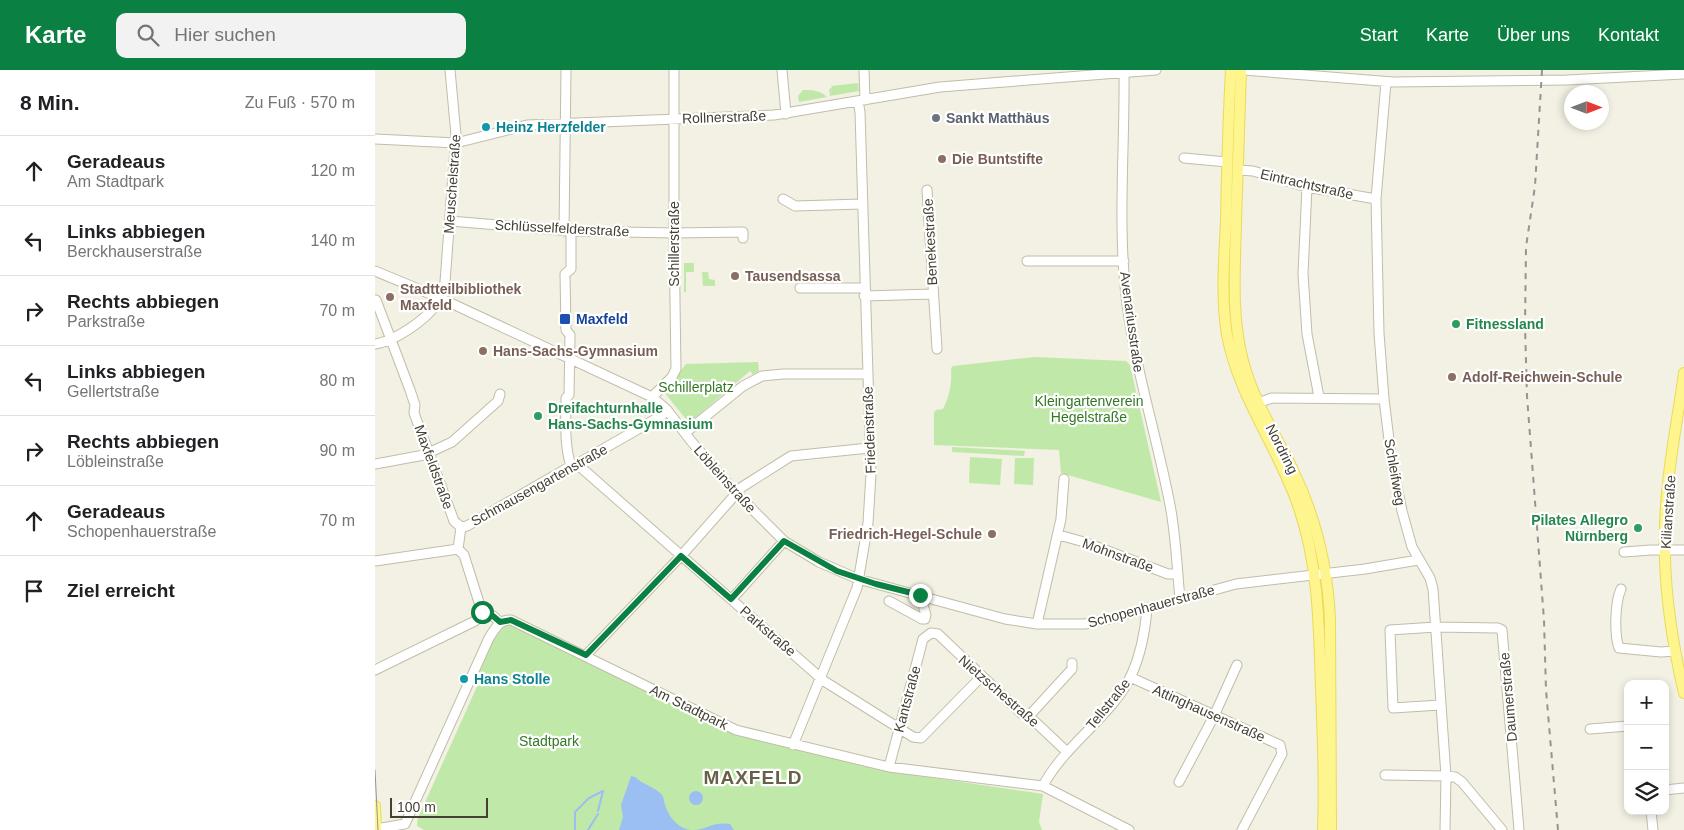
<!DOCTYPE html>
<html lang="de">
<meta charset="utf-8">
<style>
:root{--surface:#fff;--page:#f2f2f2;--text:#202124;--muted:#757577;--line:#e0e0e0;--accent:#0b8043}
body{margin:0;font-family:Arial,sans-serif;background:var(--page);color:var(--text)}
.controls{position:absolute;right:15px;bottom:15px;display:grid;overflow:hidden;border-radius:10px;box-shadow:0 2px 8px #0003}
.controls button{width:45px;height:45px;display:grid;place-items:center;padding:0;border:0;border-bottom:1px solid var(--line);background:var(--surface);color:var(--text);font:25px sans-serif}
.compass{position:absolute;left:1189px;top:15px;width:45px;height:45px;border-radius:50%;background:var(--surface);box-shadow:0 2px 8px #0003;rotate:90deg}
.scale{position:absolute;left:15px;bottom:12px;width:98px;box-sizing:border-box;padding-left:5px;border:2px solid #444133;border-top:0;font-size:14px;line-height:18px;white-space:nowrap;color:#444133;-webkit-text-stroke:4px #fff;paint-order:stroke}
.stop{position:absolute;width:15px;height:15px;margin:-11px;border:4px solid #0b8043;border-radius:50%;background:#fff}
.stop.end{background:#0b8043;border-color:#fff;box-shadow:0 1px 5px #0008}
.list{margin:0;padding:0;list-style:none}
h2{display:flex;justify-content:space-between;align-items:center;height:65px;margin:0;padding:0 20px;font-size:21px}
h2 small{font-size:16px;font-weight:400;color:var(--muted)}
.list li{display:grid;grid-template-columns:32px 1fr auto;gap:15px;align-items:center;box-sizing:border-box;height:70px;padding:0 20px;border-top:1px solid var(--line)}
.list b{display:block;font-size:19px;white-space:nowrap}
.list p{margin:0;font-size:16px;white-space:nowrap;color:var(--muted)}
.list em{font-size:16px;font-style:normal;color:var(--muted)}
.icon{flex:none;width:28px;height:28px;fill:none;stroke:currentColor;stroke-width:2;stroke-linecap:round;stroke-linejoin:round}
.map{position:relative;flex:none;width:1309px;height:760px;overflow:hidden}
header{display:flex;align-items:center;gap:30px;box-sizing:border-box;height:70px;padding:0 25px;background:var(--accent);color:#fff}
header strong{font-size:24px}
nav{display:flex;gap:28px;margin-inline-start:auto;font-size:18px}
.search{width:350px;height:45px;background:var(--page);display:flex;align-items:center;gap:12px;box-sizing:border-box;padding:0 18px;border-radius:10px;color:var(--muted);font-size:19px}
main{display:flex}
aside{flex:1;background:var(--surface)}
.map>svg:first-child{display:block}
.green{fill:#c0e9a9}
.water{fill:#9bbef3}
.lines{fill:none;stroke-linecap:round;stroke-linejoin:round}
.stream{stroke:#9bbef3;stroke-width:2}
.minor-casing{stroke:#c1bda8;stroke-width:11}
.major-casing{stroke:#e9da5a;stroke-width:12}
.minor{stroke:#fff;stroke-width:9}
.major{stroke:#fff58f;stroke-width:10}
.tram{stroke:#949494;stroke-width:1}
.rail{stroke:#949494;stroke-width:2;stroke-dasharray:6 6;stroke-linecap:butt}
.route{stroke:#0b8043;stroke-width:6}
.worship-dot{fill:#6b7280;stroke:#fff;stroke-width:2}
.culture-dot{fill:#0f9aa8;stroke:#fff;stroke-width:2}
.education-dot{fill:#8d6e63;stroke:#fff;stroke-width:2}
.transit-dot{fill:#1a4fb4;stroke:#fff;stroke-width:2}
.leisure-dot{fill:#2e9e5b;stroke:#fff;stroke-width:2}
.labels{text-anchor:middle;stroke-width:4.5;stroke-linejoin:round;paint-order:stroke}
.street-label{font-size:14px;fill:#444133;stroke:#fff}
.worship-label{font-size:14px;font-weight:bold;fill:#5b616d;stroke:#fff;text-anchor:start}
.culture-label{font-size:14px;font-weight:bold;fill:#0d838f;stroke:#fff;text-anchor:start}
.education-label{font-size:14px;font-weight:bold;fill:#785e54;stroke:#fff;text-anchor:start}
.transit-label{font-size:14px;font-weight:bold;fill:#164399;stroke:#fff;text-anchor:start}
.leisure-label{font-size:14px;font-weight:bold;fill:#27864d;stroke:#fff;text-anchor:start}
.park-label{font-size:14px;fill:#337824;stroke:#fff}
.district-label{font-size:19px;font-weight:bold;letter-spacing:1px;fill:#68614a;stroke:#fff}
</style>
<header>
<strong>Karte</strong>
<div class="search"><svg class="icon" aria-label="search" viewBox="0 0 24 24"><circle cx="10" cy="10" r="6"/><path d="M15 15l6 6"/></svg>Hier suchen</div>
<nav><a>Start</a><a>Karte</a><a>Über uns</a><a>Kontakt</a></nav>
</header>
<main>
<aside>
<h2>8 Min.<small>Zu Fuß · 570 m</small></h2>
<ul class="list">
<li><svg class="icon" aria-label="ahead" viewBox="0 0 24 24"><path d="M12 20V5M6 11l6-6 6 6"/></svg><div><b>Geradeaus</b><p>Am Stadtpark</p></div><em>120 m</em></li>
<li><svg class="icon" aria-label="left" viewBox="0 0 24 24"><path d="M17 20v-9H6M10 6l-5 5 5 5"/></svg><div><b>Links abbiegen</b><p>Berckhauserstraße</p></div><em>140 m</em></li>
<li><svg class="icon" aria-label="right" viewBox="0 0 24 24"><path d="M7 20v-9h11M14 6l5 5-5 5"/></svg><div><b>Rechts abbiegen</b><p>Parkstraße</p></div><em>70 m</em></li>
<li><svg class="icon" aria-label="left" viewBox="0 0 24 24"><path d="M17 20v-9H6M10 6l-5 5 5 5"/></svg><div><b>Links abbiegen</b><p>Gellertstraße</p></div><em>80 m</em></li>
<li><svg class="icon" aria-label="right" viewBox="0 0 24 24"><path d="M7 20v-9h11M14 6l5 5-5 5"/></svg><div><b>Rechts abbiegen</b><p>Löbleinstraße</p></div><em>90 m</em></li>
<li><svg class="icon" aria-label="ahead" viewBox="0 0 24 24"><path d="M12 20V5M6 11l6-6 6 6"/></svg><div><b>Geradeaus</b><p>Schopenhauerstraße</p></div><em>70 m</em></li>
<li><svg class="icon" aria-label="arrive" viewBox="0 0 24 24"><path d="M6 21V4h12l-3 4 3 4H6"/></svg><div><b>Ziel erreicht</b></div></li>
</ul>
</aside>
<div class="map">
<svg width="1309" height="760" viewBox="0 0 1309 760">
<rect width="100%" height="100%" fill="#f2f1e3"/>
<!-- green -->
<path class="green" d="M 483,13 L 484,21 L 455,26 L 454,19 L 457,18 L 456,16 Z
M 428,20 C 437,20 445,20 452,27 L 424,32 L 423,26 Z
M 309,193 L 319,193 L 319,202 L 311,202 L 311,222 L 309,222 Z
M 327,202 L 333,202 L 334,209 L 340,210 L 340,216 L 328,216 Z
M 660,287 L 751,291 L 755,295 L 786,432 L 686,403 L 684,380 L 559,375 L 559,342 L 561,340 L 568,339 C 575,324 577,314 576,298 L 578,296 Z
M 383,292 L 384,301 L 378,305 L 375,301 L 314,353 L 289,322 L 311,294 Z
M 577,377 L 650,381 L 649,386 L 577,382 Z
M 595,387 L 627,389 L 625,415 L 594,413 Z
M 640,388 L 659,388 L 658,415 L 639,414 Z
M 134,553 L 349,658 L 511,701 L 668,724 L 664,752 L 667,760 L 49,760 L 42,756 L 43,748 L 104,612 L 100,609 C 107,593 116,560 134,553 Z"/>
<!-- water -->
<path class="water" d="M 256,706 L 260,707 C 267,714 280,717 286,724 C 289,727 289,731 290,735 C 294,747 303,759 317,760 C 333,760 337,751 355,754 L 359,760 L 244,760 L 248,747 L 246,735 Z
M314 728a7 7 0 1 1 14 0a7 7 0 1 1-14 0Z"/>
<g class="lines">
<!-- stream -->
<path class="stream" d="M 200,760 L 200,742 L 214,728 L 228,721 L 223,741
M 213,760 L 223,744"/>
<!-- minor casing -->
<g class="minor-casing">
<path id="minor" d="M 407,0 L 411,44
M 489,0 L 490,30
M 868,0 L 1018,12 L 1192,10 L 1309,4
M 749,2 C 750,79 742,157 752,234 C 761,302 782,367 795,435 C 801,466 802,498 805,529
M 1011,12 L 1001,129 L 1004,263 L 1009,329 L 1017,394 L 1027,441 L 1037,477 L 1055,508 L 1058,519 L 1071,706 L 1080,707 L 1087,712 L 1127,760
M 0,69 L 81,73 L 152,55 L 399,45 L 565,17 L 781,0
M 809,88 L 852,92
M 863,100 L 878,101 L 932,117 L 1001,129
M 932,117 L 928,204 L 932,264 L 944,327
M 552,120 L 562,279
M 408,129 L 420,136 L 487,134
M 75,151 L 196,161 L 299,163 L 368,162 L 368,168
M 189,161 L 191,0
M 652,191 L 749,191
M 0,201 L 65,228 L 277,327 L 292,340 L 316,371 L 361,423 L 409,471 L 444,492 L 483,509 L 630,549 L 662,554 L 710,554 L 734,549 L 861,514 L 990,499 L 1043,490
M 425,218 L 489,218
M 489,226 L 558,224
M 65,228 L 70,212 L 81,65 L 75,0
M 1,230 L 35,320 L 40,335 L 39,343 L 79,451 L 86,457 L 83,479 L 89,485 L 107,542 L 118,546 L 125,552
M 0,274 C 20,271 49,251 61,235
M 277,327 L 297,307 L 301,299 L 299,163 L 299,0
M 883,333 L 897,328 L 1009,329
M 310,363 L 368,316 L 387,306 L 408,304 L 492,304
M 0,394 L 49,385 L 77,372 L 123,331 L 125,324
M 202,394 L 449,611 L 538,667 L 546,668 L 606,607
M 196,396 C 189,375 191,350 191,328 L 194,325 L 195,265 L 191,260 L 190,204 L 196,199 L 196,161
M 86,457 L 92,456 L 196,396 L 202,394 L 286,346 L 292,340
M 684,465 L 709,472 L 793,504 L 803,504
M 1249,482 L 1276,480 L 1309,480
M 0,491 L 83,479
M 1246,519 C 1240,532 1239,564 1244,578 L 1286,582 L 1300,581
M 357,529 L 409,471
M 514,531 L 547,549 L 550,549 L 551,545 L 545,525
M 662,554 L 686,449 L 689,409
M 211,585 L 306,486 L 367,417 L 416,386 L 494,378
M 0,600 L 100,551 L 107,542
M 755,607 L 905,675 L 907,684 L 867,760
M 1065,635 L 1018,638 L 1015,560 L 1061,557 L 1123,558 L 1127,560 L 1144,760
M 654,646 L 697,599 L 697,593
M 1215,659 L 1253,656
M 418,675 L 482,518 L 493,453 L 496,404 L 485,42 L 483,31
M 514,697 L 548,569 L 556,563 L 563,564 L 647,644 L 654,646 L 692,682
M 1010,705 L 1071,706 L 1070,760
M 804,712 L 839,646 L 862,595
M 668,716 C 689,675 737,646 756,606 C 766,584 770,563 772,539
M 1290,720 L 1309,718
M 1276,741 L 1278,760
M 1,759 L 30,754 L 114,568 C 120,559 124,549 136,550 L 361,660 L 514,697 L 668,716 L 754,760"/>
</g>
<!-- major casing -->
<g class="major-casing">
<path id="major" d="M 856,0 C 853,51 852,102 851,152 C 849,190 846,228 852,265 C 864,328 904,378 924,438 C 944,497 944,558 946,619 C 948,666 950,713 948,760
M 866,0 C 864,51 863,101 861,152 C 860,199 856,245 868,291 C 878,330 900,363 917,398 C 941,447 953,497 955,551 L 956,760
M 1309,303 C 1302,354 1291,406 1290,457 C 1288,514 1296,568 1309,623
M 0,736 L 1,760"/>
</g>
<!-- minor -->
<use href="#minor" class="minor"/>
<!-- major -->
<use href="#major" class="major"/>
<!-- tram -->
<path class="tram" d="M 0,700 L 3,760"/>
<!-- rail -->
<path class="rail" d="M 1167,0 L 1160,116 L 1151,177 L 1150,256 L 1152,326 L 1169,550 L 1171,620 L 1183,760"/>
</g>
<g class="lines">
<!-- route -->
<path class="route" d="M 107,542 L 118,546 L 125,552 L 136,550 L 211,585 L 306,486 L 356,529 L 409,471 L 462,501 L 501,514 L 545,525"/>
</g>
<!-- markers -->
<circle class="worship-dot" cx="561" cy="48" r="5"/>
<g class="culture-dot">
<circle cx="111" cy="57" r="5"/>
<circle cx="89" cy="609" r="5"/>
</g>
<g class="education-dot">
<circle cx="567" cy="89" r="5"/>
<circle cx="360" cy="206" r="5"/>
<circle cx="15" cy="227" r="5"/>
<circle cx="108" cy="281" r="5"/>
<circle cx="1077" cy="307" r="5"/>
<circle cx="617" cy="464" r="5"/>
</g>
<rect class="transit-dot" x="184" y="243" width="12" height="12" rx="2.5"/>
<g class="leisure-dot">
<circle cx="1081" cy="254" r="5"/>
<circle cx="163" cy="346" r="5"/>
<circle cx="1263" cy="458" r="5"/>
</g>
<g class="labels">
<!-- street labels -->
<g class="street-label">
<text transform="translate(349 47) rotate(-2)" y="5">Rollnerstraße</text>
<text transform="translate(77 114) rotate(-86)" y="5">Meuschelstraße</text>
<text transform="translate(932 114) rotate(13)" y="5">Eintrachtstraße</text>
<text transform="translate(187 158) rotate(3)" y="5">Schlüsselfelderstraße</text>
<text transform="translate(555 172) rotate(-93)" y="5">Benekestraße</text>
<text transform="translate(299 174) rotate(-90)" y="5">Schillerstraße</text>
<text transform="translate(757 252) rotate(82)" y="5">Avenariusstraße</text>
<text transform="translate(494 360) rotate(-92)" y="5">Friedenstraße</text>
<text transform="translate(907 379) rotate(63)" y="5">Nordring</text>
<text transform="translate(59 397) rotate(70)" y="5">Maxfeldstraße</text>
<text transform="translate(1020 402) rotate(80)" y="5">Schleifweg</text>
<text transform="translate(350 409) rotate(48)" y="5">Löbleinstraße</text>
<text transform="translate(164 415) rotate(-29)" y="5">Schmausengartenstraße</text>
<text transform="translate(1293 442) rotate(-86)" y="5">Kilianstraße</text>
<text transform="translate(743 485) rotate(20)" y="5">Mohnstraße</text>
<text transform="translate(776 536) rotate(-15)" y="5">Schopenhauerstraße</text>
<text transform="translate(393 561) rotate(41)" y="5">Parkstraße</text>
<text transform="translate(624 621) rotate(41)" y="5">Nietzschestraße</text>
<text transform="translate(1133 627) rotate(-95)" y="5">Daumerstraße</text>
<text transform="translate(532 629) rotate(-75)" y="5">Kantstraße</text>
<text transform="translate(733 634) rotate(-51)" y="5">Tellstraße</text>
<text transform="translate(314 637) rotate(26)" y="5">Am Stadtpark</text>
<text transform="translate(834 643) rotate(24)" y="5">Attinghausenstraße</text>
</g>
<!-- worship labels -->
<g class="worship-label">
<text x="571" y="53">Sankt Matthäus</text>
</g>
<!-- culture labels -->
<g class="culture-label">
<text x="121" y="62">Heinz Herzfelder</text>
<text x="99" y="614">Hans Stolle</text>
</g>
<!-- education labels -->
<g class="education-label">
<text x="577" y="94">Die Buntstifte</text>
<text x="370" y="211">Tausendsassa</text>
<text x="25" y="224">Stadtteilbibliothek<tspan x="25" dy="16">Maxfeld</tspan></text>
<text x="118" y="286">Hans-Sachs-Gymnasium</text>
<text x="1087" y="312">Adolf-Reichwein-Schule</text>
<text x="607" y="469" text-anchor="end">Friedrich-Hegel-Schule</text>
</g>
<!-- transit labels -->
<g class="transit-label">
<text x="201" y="254">Maxfeld</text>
</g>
<!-- leisure labels -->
<g class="leisure-label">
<text x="1091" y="259">Fitnessland</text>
<text x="173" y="343">Dreifachturnhalle<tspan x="173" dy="16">Hans-Sachs-Gymnasium</tspan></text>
<text x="1253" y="455" text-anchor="end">Pilates Allegro<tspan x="1253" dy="16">Nürnberg</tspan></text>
</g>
<!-- park labels -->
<g class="park-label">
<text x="321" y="322">Schillerplatz</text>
<text x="714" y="336">Kleingartenverein<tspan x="714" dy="16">Hegelstraße</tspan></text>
<text x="174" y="676">Stadtpark</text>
</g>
<!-- district labels -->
<g class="district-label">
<text x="378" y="714">MAXFELD</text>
</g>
</g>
</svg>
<div class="controls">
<button>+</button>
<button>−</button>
<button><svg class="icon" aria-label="layers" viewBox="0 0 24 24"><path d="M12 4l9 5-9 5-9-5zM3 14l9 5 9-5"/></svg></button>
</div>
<svg class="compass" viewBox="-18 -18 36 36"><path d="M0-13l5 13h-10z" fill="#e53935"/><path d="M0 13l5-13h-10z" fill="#757577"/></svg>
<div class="scale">100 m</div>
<div class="stop" style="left:107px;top:542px"></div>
<div class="stop end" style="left:545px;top:525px"></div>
</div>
</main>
